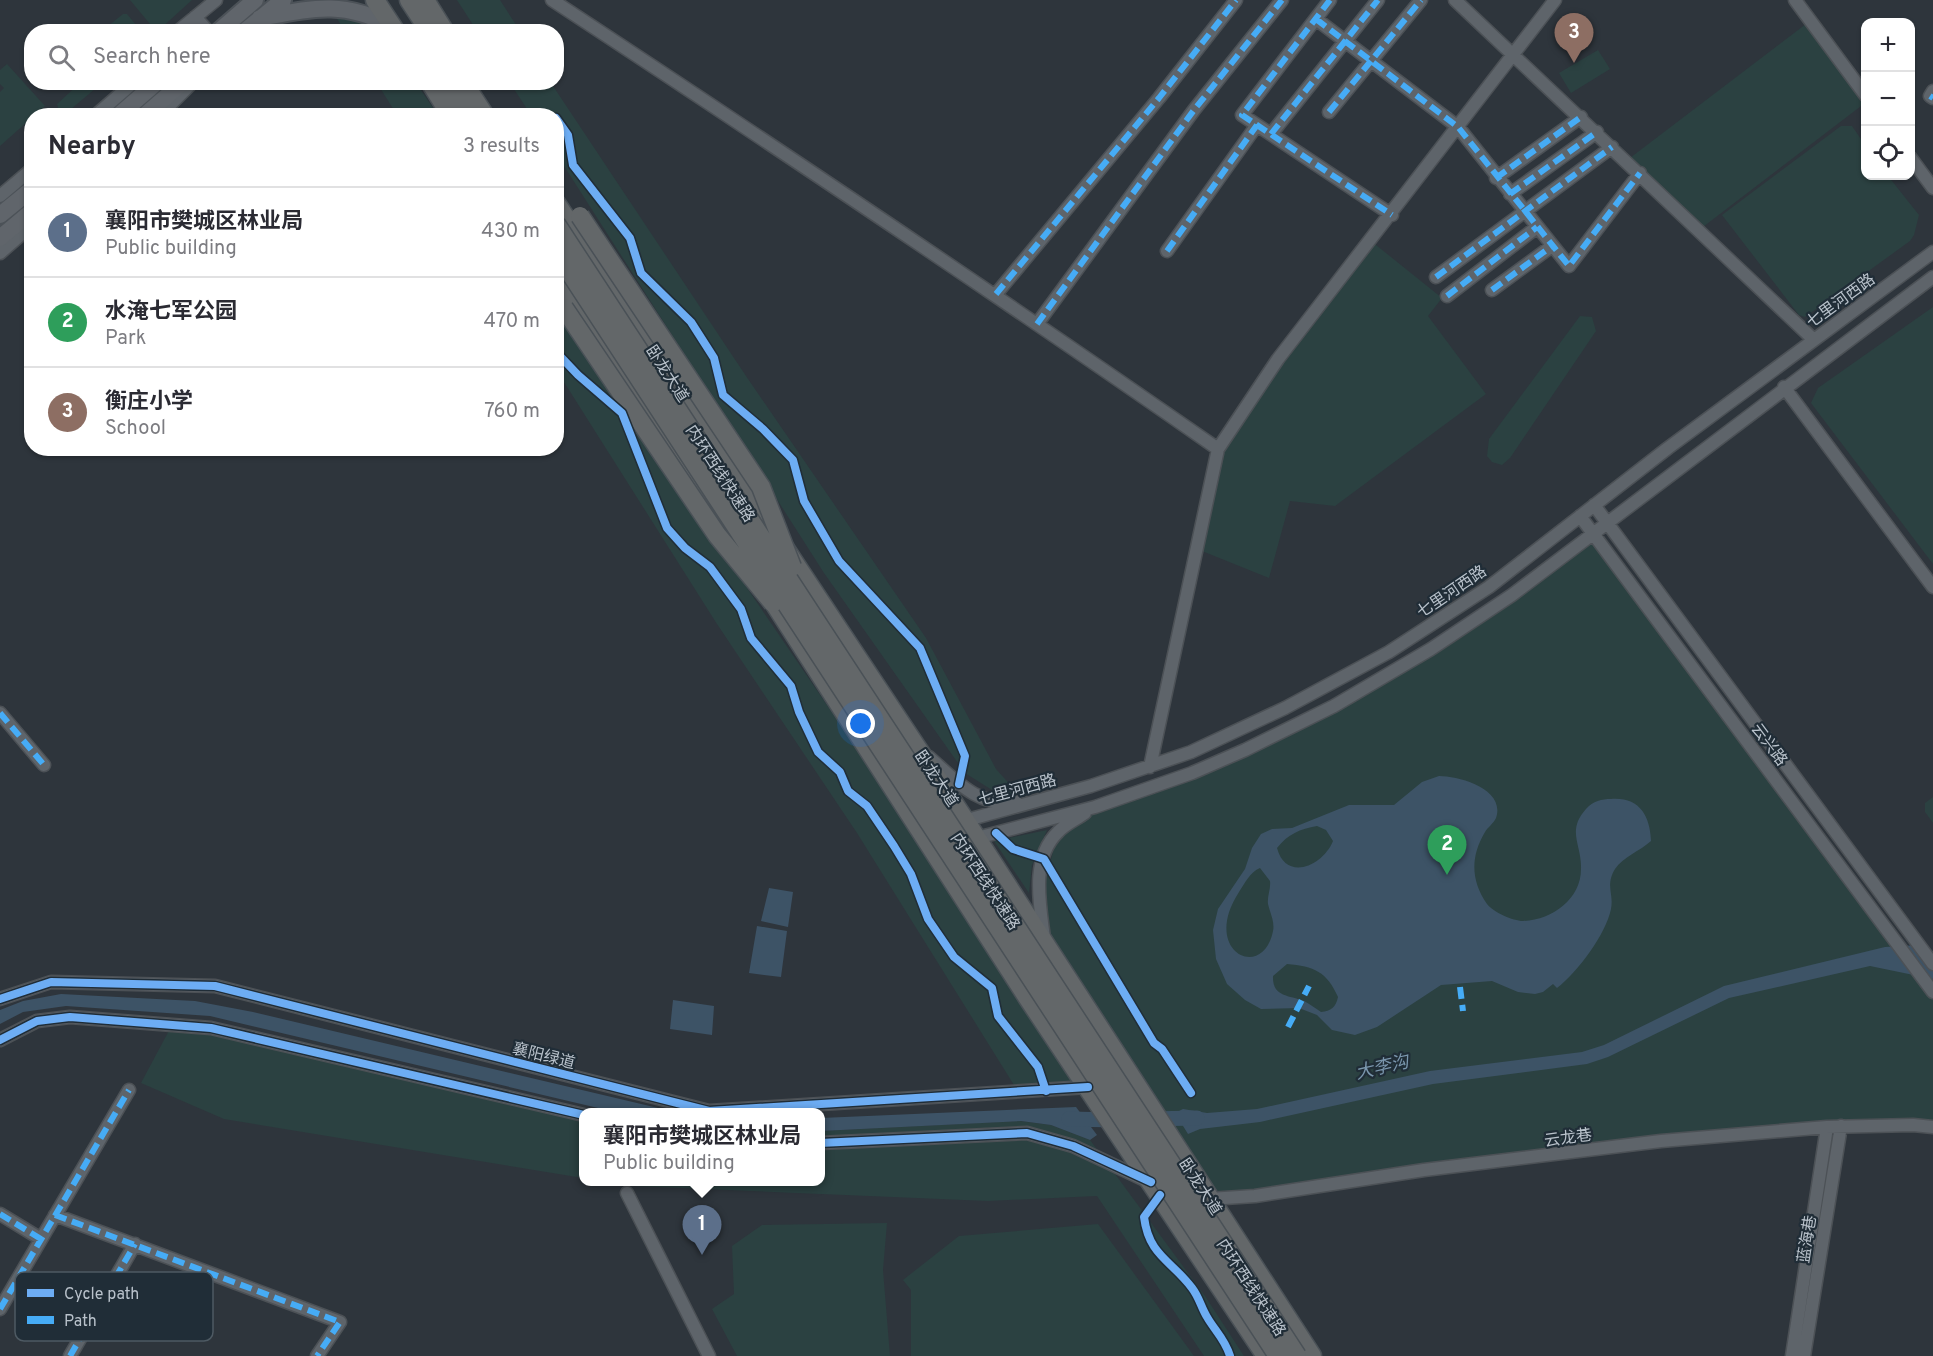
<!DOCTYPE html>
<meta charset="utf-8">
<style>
:root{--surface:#fff;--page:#f2f2f3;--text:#2b2b33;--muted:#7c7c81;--line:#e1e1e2;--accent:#db2777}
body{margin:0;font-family:Overpass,"Noto Sans SC",sans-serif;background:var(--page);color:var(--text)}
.controls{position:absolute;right:18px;top:18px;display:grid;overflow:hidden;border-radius:12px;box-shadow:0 2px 4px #0004}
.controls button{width:54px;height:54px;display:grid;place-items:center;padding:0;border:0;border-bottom:2px solid var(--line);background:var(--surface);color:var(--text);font:30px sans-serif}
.you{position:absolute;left:861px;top:724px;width:21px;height:21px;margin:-15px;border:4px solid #fff;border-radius:50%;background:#1a73e8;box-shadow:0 0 0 9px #1a73e833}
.badge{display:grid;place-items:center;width:39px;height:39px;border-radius:50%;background:var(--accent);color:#fff;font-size:20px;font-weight:700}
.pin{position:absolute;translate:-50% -50px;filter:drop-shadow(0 2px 3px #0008)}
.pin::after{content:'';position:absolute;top:32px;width:21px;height:18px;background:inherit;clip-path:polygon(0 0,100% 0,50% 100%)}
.popup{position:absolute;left:579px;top:1108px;width:246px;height:78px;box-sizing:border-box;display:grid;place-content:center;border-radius:12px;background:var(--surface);filter:drop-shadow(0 2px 4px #0005);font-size:20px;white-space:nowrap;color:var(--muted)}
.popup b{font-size:22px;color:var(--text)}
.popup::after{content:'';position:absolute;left:50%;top:100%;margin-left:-12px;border:12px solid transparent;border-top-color:var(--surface)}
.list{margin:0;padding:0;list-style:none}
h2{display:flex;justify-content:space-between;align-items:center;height:78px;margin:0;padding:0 24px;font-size:26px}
h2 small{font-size:20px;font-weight:400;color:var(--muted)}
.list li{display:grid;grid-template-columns:39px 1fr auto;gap:18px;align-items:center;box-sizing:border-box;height:90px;padding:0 24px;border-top:2px solid var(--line)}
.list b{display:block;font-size:22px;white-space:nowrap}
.list p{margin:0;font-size:20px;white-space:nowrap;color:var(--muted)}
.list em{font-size:20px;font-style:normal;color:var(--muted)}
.icon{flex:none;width:33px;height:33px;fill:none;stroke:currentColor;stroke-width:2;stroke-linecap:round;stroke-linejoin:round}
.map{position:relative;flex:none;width:1933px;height:1356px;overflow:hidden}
.search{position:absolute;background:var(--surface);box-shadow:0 2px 4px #0004;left:24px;top:24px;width:540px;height:66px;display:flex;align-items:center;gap:15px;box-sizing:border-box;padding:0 21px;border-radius:24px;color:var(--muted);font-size:22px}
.panel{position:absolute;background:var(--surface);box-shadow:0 2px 4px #0004;left:24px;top:108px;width:540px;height:348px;border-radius:24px}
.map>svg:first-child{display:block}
.green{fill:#2b4141}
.water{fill:#3d5366;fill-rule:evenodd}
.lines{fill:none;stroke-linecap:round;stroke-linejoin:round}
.river{stroke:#3d5366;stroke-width:15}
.minor-casing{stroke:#4c5156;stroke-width:15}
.major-casing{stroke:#4c5258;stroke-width:20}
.highway-casing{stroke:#4a5157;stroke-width:21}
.minor{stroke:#5e646a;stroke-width:12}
.major{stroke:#60656b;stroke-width:16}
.highway{stroke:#636769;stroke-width:18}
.highway-bridge-casing{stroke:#4a5157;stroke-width:21;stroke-linecap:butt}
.highway-bridge{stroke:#636769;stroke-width:18}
.quiet{stroke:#46acf6;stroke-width:6;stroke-dasharray:12 6;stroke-linecap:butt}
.cycleway-casing{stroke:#202d37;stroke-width:11}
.cycleway{stroke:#6dadf4;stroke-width:8}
.labels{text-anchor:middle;stroke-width:4.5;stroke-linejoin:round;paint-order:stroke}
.street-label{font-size:16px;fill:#b9c2cb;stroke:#202d37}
.water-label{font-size:18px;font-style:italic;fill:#7a96ad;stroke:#202d37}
.key{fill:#202d37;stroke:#4e5a63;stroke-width:1.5}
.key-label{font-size:16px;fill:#b9c2cb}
</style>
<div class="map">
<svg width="1933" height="1356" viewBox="0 0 1933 1356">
<rect width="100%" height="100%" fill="#2e353c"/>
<!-- green -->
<path class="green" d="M 130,0 L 192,0 L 159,30 L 155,30 Z
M 457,0 L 500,0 L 520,31 L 477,31 Z
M 328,5 L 382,30 L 383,31 L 345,31 Z
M 123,14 L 127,14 L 141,31 L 102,31 Z
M 1810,21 L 1865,96 L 1865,103 L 1699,230 L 1626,161 Z
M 1598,50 L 1610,69 L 1571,93 L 1559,73 Z
M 7,64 L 45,106 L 0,146 L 0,92 L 4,88 L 0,84 L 0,70 Z
M 80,83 L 102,83 L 64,115 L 60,115 L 57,104 Z
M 377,83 L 416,83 L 438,115 L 397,115 Z
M 510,83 L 551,83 L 746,376 L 926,638 L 996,769 L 1022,798 L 992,790 L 965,773 L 824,573 L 557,155 L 556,116 L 531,115 Z
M 1841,126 L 1852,126 L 1865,145 L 1866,176 L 1888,176 L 1919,215 L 1914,235 L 1910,241 L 1805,317 L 1799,315 L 1722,215 Z
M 1371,241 L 1442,298 L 1428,316 L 1486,394 L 1335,506 L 1290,501 L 1269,578 L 1197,549 L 1218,449 Z
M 556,297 L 745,585 L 1088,1087 L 1019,1093 L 857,833 L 717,624 L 557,371 Z
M 1933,307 L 1933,564 L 1811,403 L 1818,388 Z
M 1580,316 L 1592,317 L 1596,331 L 1510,458 L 1502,465 L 1492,462 L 1487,456 L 1489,439 Z
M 1592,533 L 1933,992 L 1933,1127 L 1827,1127 L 1209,1199 L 1045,946 L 1044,886 L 1054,848 L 1065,830 L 1095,807 L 1192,773 L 1431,649 Z
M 1933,797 L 1933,823 L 1925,812 L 1925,803 Z
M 1047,830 L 1032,865 L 1029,893 L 994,841 Z
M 172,1025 L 212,1028 L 604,1112 L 584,1112 L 583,1178 L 224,1119 L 141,1083 Z
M 1020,1121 L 1051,1125 L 1090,1140 L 1205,1296 L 1244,1356 L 1204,1356 L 1097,1196 L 988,1201 L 633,1186 L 606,1182 L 820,1182 L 821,1131 Z
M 887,1223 L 883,1270 L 890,1356 L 737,1356 L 712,1309 L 734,1294 L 732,1246 L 762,1225 Z
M 1098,1224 L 1194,1356 L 911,1356 L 911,1290 L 903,1280 L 959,1236 Z"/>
<!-- water -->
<path class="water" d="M 1439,776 C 1459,776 1506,789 1496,818 C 1494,823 1487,828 1485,832 C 1470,857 1471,881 1487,904 C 1493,912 1513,921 1523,921 C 1552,920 1581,899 1581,869 C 1582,845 1566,831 1586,809 C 1593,801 1602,799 1611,799 C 1639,797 1650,815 1651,841 C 1640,851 1623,857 1615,869 C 1605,886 1614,893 1611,909 C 1606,934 1577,973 1557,988 L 1553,984 L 1543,992 L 1535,994 L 1518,992 L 1492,981 L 1441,985 L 1377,1027 L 1355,1035 L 1332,1030 L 1317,1015 L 1299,1008 L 1261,1009 L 1245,1000 L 1227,984 L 1216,959 L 1213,930 L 1218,909 L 1245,869 L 1252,848 L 1261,834 L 1272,829 L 1292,828 L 1349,805 L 1394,805 L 1422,782 ZM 1317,826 L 1326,830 L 1333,841 C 1323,866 1286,882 1277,848 C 1288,834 1300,829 1317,826 ZM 1260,868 L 1270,881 C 1271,889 1267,896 1268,904 C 1270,913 1275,922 1273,931 C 1263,982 1200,952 1239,892 C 1245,883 1250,872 1260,868 ZM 1287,964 C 1314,966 1327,972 1338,997 C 1336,1007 1331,1011 1321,1012 C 1315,1008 1310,1004 1304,1001 C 1289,995 1272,997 1273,976 Z
M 769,888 L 793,892 L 788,927 L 761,921 Z
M 757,926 L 787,931 L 781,977 L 749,973 Z
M 1919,945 L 1933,951 L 1933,979 L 1870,966 L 1729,998 L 1608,1057 L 1587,1064 L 1433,1084 L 1260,1122 L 1200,1129 L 1188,1134 L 1175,1113 L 1183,1109 L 1207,1113 L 1257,1109 L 1430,1071 L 1582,1052 L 1604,1045 L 1724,986 L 1885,947 Z
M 61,994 L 195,1001 L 253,1012 L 675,1112 L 615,1112 L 210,1016 L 66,1006 L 23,1012 L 0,1024 L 0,1010 L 23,1001 Z
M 673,1000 L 714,1006 L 712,1035 L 670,1029 Z
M 1076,1107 L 1097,1135 L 1090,1140 L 1051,1125 L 1021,1121 L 821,1131 L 821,1118 Z"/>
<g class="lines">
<!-- river -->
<path class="river" d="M 1069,1119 L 1116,1120
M 1149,1119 L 1197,1118"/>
<!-- minor casing -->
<g class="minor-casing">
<path id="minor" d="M 552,0 C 776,147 998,296 1218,449
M 1330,0 L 1242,115 L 1392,215
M 1455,0 L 1814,340
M 1795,0 L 1866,96
M 195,17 L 209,32
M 1316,19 L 1458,127 L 1569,266 L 1640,173
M 177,32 L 216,0
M 1933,91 L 1930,96 L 1933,98
M 1329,112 L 1421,0
M 95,116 L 134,82
M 159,116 L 193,82
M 1271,134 L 1378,0
M 1910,157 L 1933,188
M 1496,178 L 1581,117
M 1510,194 L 1597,132
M 0,196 L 32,169
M 1167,251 L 1257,125
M 0,253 L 32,225
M 1436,277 L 1612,147
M 1492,290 L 1552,246
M 996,294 L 1159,98 L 1236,0
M 1447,296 L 1537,227
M 1037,324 L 1194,110 L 1282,0
M 1784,387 L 1933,587
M 1594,505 L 1933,964
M 1580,516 L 1933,992
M 0,713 L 44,765
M 929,757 C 955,780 979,808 1016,802
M 1150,767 L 1218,449 L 1278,359 L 1555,0
M 960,822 L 1091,786 L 1191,752 L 1285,708 L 1389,652 L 1489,587 L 1668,448 L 1933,252
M 973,839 L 1095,807 L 1192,773 L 1245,750 L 1334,706 L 1431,649 L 1512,595 L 1933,277
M 1044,938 C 1040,905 1030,859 1058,832 C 1065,824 1077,819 1085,813
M 0,999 L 51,982 L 215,986 L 709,1111 L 1088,1087
M 0,1040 L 37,1021 L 70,1017 L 211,1028 L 584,1115
M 820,1143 L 1027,1133 L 1073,1146 L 1147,1181
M 627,1193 L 709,1356
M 1209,1199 L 1255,1196 L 1424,1170 L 1661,1141 L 1827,1127 L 1913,1125 L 1933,1127
M 0,1214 L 41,1239
M 55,1215 L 340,1322 L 317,1356
M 0,1309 L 129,1090
M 70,1356 L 135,1244
M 1792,1356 L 1827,1127
M 1804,1356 L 1841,1126"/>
</g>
<!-- major casing -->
<g class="major-casing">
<path id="major" d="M 260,18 C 313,8 343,0 392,26
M 218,32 L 255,0
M 244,32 L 283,0
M 118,116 L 157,82
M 144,116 L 183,82
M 0,215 L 32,189
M 0,238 L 32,211"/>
</g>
<!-- highway casing -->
<g class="highway-casing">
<path id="highway" d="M 375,0 L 396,32
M 409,0 L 430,32
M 425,0 L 445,32
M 430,82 L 451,116
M 444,82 L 466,116
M 463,82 L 485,116
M 556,203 L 965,820 L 1312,1356
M 556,278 L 739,551
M 765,589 L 1029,1000 L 1266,1356"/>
</g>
<!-- minor -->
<use href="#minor" class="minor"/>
<!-- major -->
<use href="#major" class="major"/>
<!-- highway -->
<use href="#highway" class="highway"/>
<!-- highway-bridge casing -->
<g class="highway-bridge-casing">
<path id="highway-bridge" d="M 580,216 L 761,487 L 792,567
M 556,224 L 1297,1356
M 556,251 L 1278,1356
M 564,308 L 717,535 L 773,603"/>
</g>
<!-- highway-bridge -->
<use href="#highway-bridge" class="highway-bridge"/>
<!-- quiet -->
<path class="quiet" d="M 1330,0 L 1242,115 L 1392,215
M 1316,19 L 1458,127 L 1569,266 L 1640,173
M 1930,96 L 1933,98
M 1329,112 L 1421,0
M 1271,134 L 1378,0
M 1496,178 L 1581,117
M 1510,194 L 1597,132
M 1167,251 L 1257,125
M 1436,277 L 1612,147
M 1492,290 L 1552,246
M 996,294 L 1159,98 L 1236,0
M 1447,296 L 1537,227
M 1037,324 L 1194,110 L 1282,0
M 0,713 L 44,765
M 1460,987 L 1463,1011
M 1288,1027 L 1309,986
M 0,1214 L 41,1239
M 55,1215 L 340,1322 L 317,1356
M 0,1309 L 129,1090
M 70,1356 L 135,1244"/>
<!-- cycleway casing -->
<g class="cycleway-casing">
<path id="cycleway" d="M 556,118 L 568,135 L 573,165 L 630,238 L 641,273 L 691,322 L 714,358 L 723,395 L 763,429 L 793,460 L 804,501 L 839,561 L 920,648 L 965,756 L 959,784
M 556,348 L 559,355 L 578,375 L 622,413 L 667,528 L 685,548 L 710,567 L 741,609 L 751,638 L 791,686 L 799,712 L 818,752 L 840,772 L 848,791 L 867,806 L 894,846 L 911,874 L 928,919 L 954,957 L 992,988 L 998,1016 L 1038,1067 L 1046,1091
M 996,833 L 1013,849 L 1044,859 L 1154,1043 L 1162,1049 L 1191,1093
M 0,999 L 51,982 L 215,986 L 709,1111 L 1088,1087
M 0,1040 L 37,1021 L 70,1017 L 211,1028 L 584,1115
M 820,1143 L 1027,1133 L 1073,1146 L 1151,1182
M 1160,1195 L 1144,1217 C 1149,1256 1171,1260 1192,1288 C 1199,1297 1201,1307 1207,1317 C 1215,1331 1225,1339 1230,1356"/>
</g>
<!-- cycleway -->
<use href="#cycleway" class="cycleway"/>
</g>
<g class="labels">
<!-- street labels -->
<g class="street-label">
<text transform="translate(1840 300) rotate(-36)" y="6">七里河西路</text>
<text transform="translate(668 373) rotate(57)" y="6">卧龙大道</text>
<text transform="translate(721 473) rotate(57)" y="6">内环西线快速路</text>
<text transform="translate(1451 591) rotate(-34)" y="6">七里河西路</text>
<text transform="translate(1770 744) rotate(53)" y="6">云兴路</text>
<text transform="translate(937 778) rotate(56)" y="6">卧龙大道</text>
<text transform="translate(1017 789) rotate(-15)" y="6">七里河西路</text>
<text transform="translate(986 881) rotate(57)" y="6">内环西线快速路</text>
<text transform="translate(544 1055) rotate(14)" y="6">襄阳绿道</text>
<text transform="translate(1568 1137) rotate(-8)" y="6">云龙巷</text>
<text transform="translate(1201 1186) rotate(57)" y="6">卧龙大道</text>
<text transform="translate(1806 1239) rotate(-81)" y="6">蓝海巷</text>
<text transform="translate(1252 1287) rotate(57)" y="6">内环西线快速路</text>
</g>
<!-- water labels -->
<g class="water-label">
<text transform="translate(1382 1067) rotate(-13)" y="6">大李沟</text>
</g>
</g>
<!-- legend -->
<rect x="15" y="1272" width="198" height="69" rx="9" class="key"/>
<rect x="27" y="1289" width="27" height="8" fill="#6dadf4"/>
<rect x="27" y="1316" width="27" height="8" fill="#46acf6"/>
<g class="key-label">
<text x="64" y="1299">Cycle path</text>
<text x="64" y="1326">Path</text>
</g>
</svg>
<div class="controls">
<button>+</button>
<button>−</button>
<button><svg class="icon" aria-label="locate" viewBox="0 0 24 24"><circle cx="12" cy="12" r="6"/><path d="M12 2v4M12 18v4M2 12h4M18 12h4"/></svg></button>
</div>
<div class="you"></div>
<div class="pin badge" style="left:702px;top:1255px;background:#5c6f8a">1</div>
<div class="popup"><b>襄阳市樊城区林业局</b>Public building</div>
<div class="pin badge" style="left:1447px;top:875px;background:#2e9e5b">2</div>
<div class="pin badge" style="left:1574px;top:63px;background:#8d6e63">3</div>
<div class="search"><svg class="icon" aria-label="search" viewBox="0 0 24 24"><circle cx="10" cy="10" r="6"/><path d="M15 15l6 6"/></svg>Search here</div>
<section class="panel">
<h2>Nearby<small>3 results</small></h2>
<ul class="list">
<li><span class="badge" style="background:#5c6f8a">1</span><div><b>襄阳市樊城区林业局</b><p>Public building</p></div><em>430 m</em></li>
<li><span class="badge" style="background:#2e9e5b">2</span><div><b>水淹七军公园</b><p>Park</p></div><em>470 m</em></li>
<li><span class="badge" style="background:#8d6e63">3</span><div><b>衡庄小学</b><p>School</p></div><em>760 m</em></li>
</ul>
</section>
</div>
